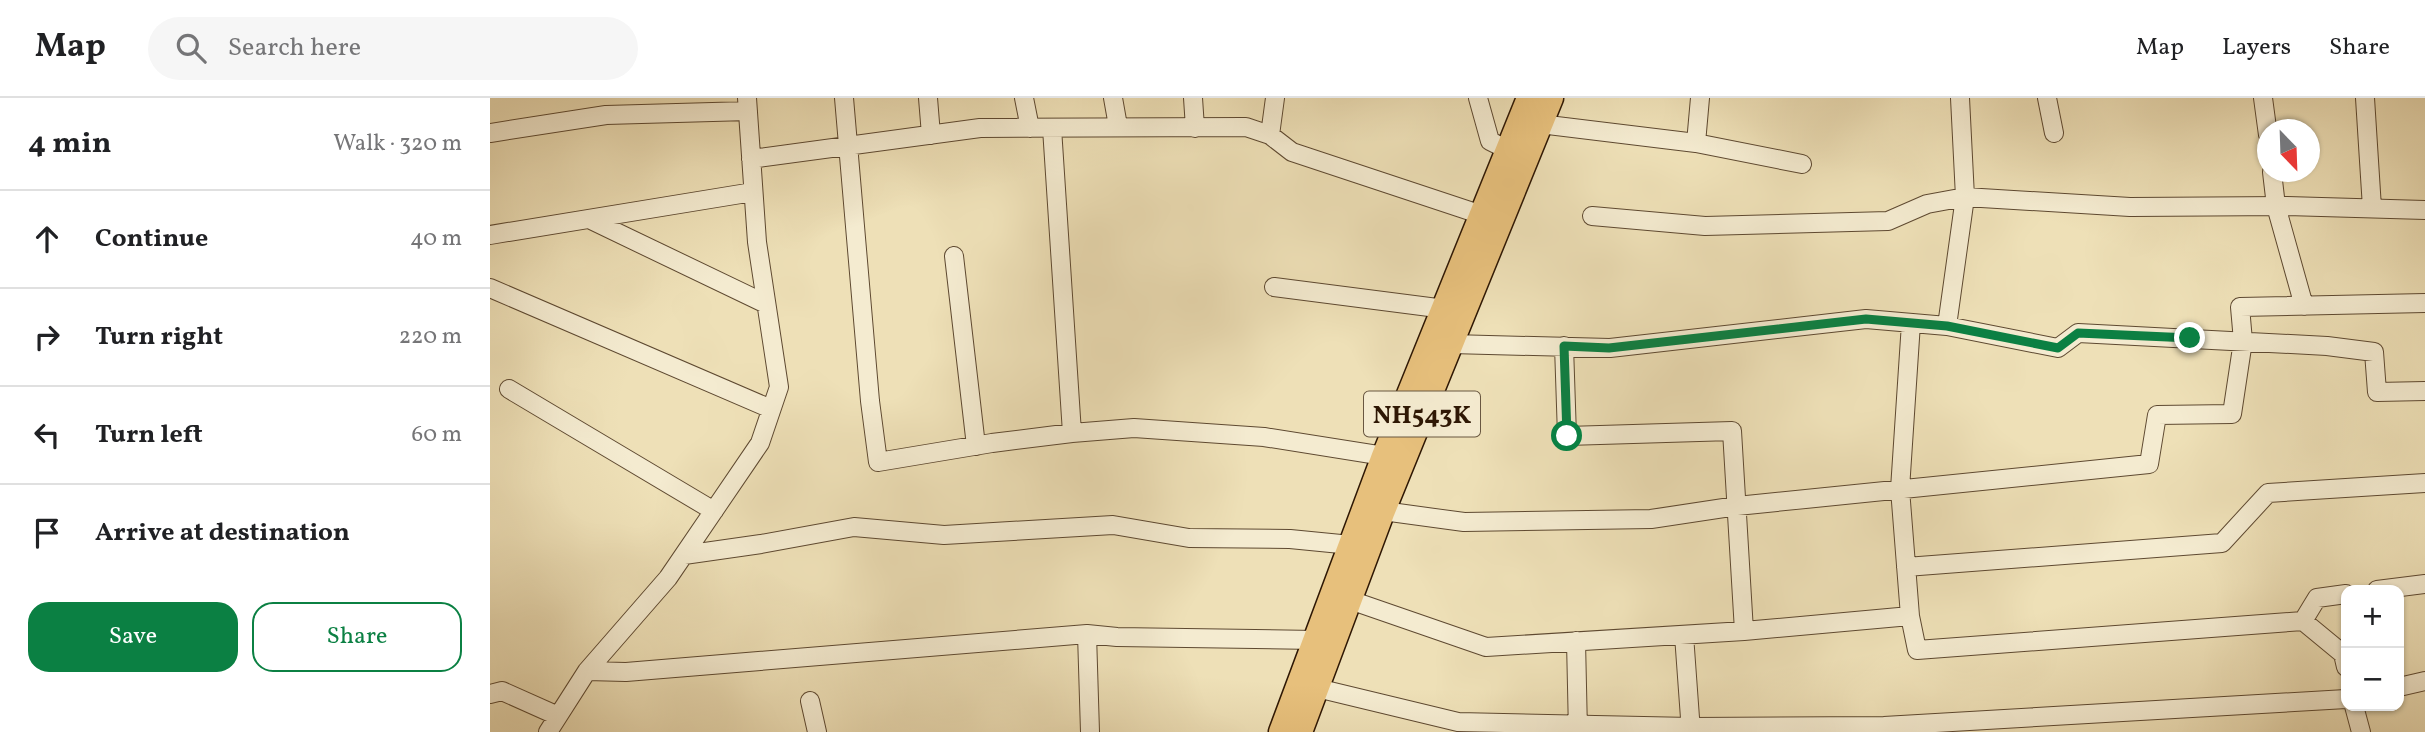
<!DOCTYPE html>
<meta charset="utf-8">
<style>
:root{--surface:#fff;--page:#f6f6f6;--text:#202124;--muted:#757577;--line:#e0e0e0;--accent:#0b8043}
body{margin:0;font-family:Vollkorn,serif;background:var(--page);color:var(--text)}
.controls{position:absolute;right:21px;bottom:21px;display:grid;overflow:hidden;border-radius:14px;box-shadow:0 2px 5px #0004}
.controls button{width:63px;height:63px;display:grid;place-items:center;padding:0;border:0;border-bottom:2px solid var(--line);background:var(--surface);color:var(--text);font:35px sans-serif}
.compass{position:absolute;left:1767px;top:21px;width:63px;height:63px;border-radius:50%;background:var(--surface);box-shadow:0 2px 5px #0004;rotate:157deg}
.stop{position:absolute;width:21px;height:21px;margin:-16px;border:5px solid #0b8043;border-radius:50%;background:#fff}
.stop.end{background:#0b8043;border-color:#fff;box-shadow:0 2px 7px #0008}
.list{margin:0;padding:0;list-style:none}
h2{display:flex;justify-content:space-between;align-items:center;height:91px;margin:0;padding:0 28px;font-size:30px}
h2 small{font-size:23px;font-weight:400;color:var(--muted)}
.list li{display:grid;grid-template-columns:46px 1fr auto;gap:21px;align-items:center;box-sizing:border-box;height:98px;padding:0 28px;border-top:2px solid var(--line)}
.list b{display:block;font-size:26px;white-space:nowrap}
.list em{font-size:23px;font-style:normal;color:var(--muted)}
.actions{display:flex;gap:14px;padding:21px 28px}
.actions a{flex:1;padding:16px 0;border:2px solid var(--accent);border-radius:21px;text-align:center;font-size:24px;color:var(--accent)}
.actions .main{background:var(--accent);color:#fff}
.icon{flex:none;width:38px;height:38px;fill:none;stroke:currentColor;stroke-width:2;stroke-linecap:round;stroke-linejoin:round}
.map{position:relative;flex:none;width:1935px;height:634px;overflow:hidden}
header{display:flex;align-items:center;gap:42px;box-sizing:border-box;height:98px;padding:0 35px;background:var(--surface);border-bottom:2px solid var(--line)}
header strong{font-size:33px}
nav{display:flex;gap:38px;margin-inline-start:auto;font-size:24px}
.search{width:490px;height:63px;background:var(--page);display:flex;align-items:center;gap:18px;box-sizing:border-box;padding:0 24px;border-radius:38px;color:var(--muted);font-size:26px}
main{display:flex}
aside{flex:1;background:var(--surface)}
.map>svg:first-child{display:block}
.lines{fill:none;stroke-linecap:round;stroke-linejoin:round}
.minor-casing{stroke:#5e4931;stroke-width:20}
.highway-casing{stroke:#2e1704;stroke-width:27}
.minor{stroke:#f4ebd0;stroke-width:18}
.highway{stroke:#e7c07c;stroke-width:24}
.route{stroke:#0b8043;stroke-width:9}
.labels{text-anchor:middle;stroke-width:6;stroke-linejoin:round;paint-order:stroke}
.shield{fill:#f4ebd0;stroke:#695741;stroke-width:2}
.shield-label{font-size:26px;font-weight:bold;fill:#2e1704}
</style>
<header>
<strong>Map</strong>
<div class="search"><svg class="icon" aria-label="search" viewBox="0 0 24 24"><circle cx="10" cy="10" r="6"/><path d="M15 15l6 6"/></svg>Search here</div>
<nav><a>Map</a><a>Layers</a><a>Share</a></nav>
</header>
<main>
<aside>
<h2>4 min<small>Walk · 320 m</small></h2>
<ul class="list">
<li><svg class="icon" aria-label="ahead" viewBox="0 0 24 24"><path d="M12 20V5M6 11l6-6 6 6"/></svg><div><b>Continue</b></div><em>40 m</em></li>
<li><svg class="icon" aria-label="right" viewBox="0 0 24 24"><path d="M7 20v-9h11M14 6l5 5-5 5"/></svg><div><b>Turn right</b></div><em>220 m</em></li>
<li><svg class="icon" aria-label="left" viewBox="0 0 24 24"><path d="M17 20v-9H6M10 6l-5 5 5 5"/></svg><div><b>Turn left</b></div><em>60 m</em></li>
<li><svg class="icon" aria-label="arrive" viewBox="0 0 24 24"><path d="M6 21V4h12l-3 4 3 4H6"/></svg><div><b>Arrive at destination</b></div></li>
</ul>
<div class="actions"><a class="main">Save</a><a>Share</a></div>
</aside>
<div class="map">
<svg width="1935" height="634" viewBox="0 0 1935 634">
<rect width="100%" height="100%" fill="#eee0b7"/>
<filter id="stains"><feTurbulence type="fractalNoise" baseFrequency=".00286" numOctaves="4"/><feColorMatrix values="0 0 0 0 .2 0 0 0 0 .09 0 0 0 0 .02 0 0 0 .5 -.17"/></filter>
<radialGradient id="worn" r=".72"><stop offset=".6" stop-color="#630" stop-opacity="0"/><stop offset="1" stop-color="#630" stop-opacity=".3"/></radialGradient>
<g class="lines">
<!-- minor casing -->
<g class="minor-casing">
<path id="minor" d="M 354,0 L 380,303 L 388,364 L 502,345 L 582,335 L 644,330 L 774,339 L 894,358
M 438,0 L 441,37
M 534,0 L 540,30
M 623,0 L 628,28
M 703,0 L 705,30
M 988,0 L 1000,43 L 1018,52
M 1557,0 L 1564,35
M 1773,0 L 1778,37
M 1875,0 L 1882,110
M 1050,26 L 1206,45 L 1312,66
M 562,30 L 582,335
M 0,35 L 116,17 L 258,13
M 780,37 L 785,0
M 1206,45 L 1210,0
M 261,61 L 490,30 L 756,29 L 780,37 L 802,54 L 992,117
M 1782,74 L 1786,108 L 1814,208
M 1102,118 L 1215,128 L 1398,123 L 1437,106 L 1475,99 L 1640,109 L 1797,108 L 1935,112
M 101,122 L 276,206
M 0,137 L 263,94
M 464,158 L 486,348
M 784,189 L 955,211
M 0,190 L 281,311
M 1457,228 L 1475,99 L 1470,0
M 961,246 L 1120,250 L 1376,221 L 1457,228 L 1568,250 L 1588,235 L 1837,248 L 1884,254 L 1887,294 L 1935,293
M 1074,248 L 1077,338 L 1242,333 L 1254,533
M 19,291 L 224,413
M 893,413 L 974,424 L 1161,421 L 1247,408 L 1659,366 L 1667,317 L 1742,316 L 1753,243 L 1750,209 L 1935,205
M 194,457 L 271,446 L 364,429 L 454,437 L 623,427 L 699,440 L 800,441 L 861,447
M 1416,469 L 1732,445 L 1778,395 L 1935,385
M 1887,492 L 1935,486
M 860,502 L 996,549 L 1254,533 L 1420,518 L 1427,552 L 1813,523 L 1827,500 L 1856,496
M 1420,518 L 1410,391 L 1421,225
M 1813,523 L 1853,556 L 1856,569
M 597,536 L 600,634
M 1194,537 L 1201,634
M 1086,543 L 1088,634
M 97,573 L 136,574 L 597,536 L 627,539 L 826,542
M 1909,589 L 1935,583
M 827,590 L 968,624 L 1201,629 L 1394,628 L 1856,601
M 0,596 L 12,593 L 68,618
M 320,603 L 327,634
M 1864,608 L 1871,634
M 58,634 L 97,573 L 178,480 L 270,345 L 289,289 L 267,144 L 257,0"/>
</g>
<!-- highway casing -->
<g class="highway-casing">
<path id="highway" d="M 791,634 L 894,358 L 1039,0
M 810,634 L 892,415 L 1061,0"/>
</g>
<!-- minor -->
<use href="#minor" class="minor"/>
<!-- highway -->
<use href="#highway" class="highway"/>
</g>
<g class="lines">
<!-- route -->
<path class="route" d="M 1077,338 L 1074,248 L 1119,250 L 1376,221 L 1457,228 L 1568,250 L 1588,235 L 1700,240"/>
</g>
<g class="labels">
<!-- shield labels -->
<rect class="shield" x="874" y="293.5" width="116" height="45" rx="5"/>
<g class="shield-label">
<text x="932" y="325">NH543K</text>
</g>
</g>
<rect width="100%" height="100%" filter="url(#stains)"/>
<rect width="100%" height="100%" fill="url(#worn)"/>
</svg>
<div class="controls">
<button>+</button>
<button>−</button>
</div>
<svg class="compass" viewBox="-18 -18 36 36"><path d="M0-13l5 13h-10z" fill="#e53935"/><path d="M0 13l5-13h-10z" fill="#757577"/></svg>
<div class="stop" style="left:1077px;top:338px"></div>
<div class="stop end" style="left:1700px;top:240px"></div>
</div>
</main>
